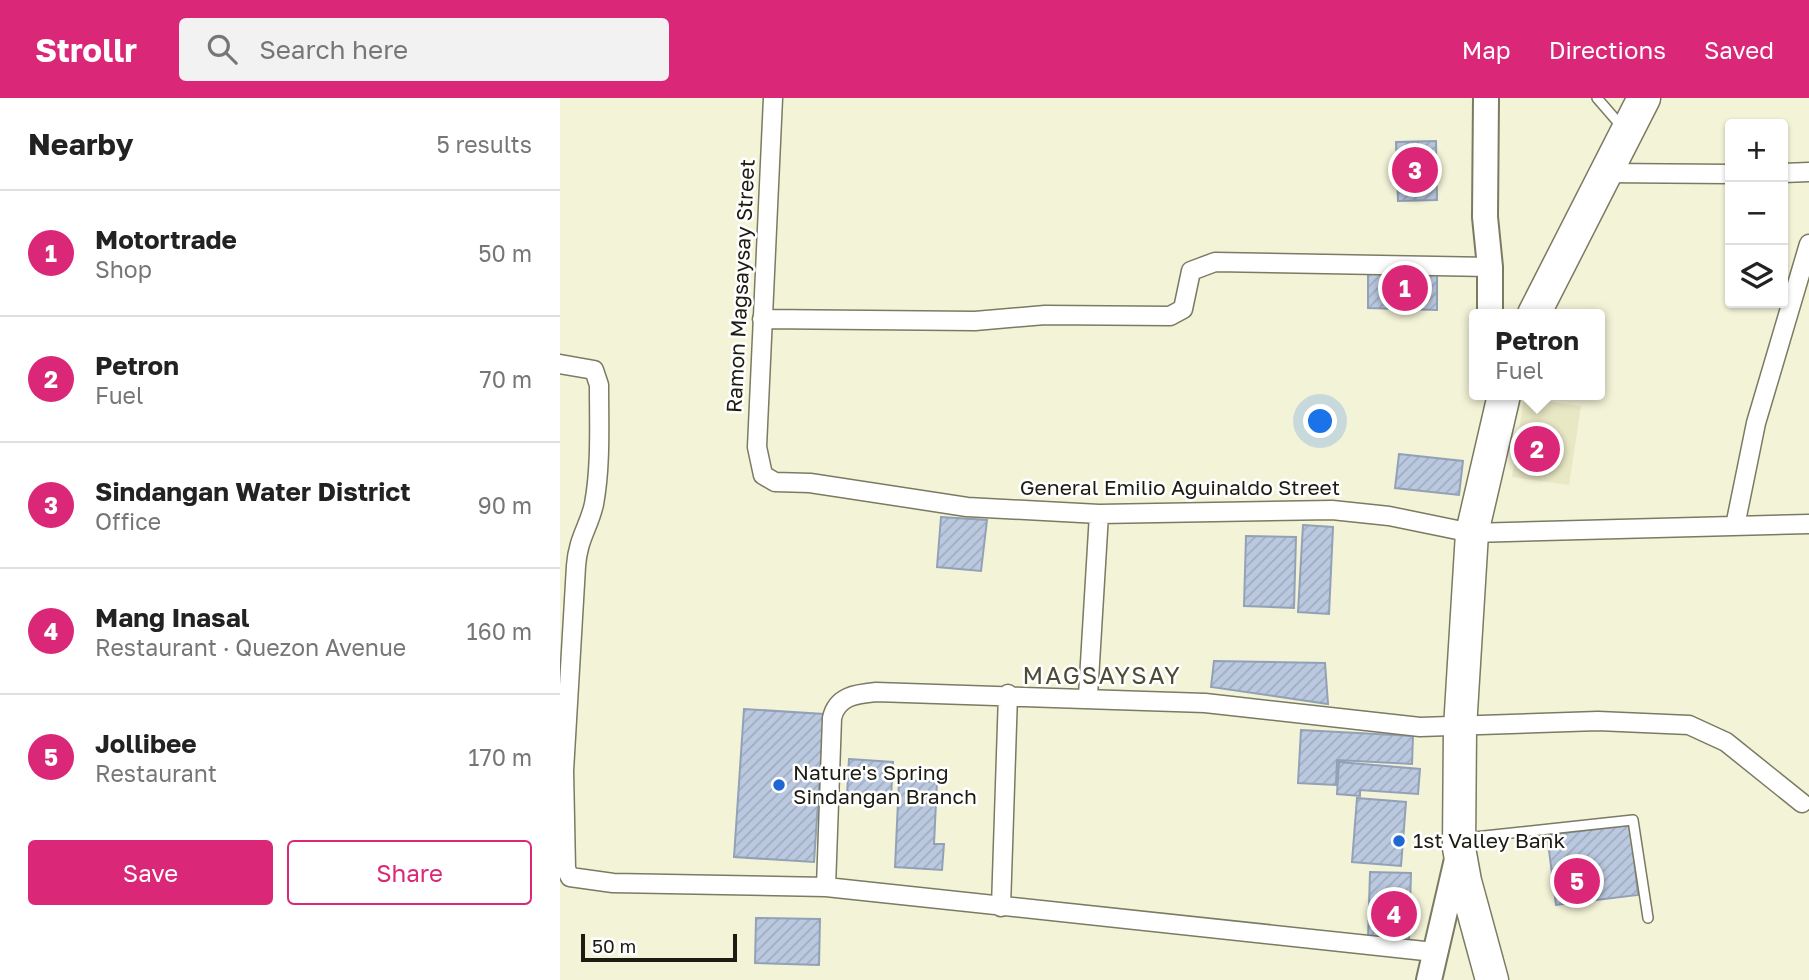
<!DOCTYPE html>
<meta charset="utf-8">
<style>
:root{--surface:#fff;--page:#f2f2f2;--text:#222;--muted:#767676;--line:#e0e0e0;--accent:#db2777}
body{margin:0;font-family:"Golos Text",sans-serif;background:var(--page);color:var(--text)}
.controls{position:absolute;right:21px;top:21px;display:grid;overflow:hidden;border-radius:7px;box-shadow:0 2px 5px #0004}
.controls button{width:63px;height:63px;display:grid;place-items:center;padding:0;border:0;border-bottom:2px solid var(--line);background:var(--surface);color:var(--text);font:35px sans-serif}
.scale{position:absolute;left:21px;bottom:18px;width:156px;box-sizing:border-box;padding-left:7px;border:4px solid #1d1c13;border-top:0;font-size:19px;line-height:24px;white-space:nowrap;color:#1d1c13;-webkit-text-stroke:5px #fff;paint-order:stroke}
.you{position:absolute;left:761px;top:324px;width:24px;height:24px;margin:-18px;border:5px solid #fff;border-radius:50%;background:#1a73e8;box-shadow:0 0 0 10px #1a73e833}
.badge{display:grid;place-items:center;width:46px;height:46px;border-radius:50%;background:var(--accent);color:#fff;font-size:23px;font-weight:700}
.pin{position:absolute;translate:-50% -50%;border:4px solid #fff;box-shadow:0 2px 7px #0006}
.popup{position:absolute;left:909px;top:211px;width:136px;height:91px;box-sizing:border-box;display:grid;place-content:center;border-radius:7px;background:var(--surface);filter:drop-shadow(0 2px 5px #0005);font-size:23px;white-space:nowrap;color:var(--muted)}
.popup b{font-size:26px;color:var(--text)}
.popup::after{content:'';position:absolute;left:50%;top:100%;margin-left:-14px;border:14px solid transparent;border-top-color:var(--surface)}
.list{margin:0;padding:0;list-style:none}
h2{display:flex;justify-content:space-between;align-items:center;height:91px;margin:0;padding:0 28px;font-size:30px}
h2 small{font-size:23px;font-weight:400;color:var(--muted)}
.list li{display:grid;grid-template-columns:46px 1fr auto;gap:21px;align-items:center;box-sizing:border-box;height:126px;padding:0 28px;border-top:2px solid var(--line)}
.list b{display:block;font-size:26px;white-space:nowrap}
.list p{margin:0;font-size:23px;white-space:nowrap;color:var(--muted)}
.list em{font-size:23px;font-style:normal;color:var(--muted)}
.actions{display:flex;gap:14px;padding:21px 28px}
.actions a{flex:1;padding:16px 0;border:2px solid var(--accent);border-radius:7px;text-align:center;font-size:24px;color:var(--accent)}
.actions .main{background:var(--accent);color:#fff}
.icon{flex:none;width:38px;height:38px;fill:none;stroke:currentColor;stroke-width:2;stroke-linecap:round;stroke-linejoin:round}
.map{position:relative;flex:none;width:1249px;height:882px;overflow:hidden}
header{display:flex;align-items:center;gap:42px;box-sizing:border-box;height:98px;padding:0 35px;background:var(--accent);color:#fff}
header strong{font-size:33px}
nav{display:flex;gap:38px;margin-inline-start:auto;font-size:24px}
.search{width:490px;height:63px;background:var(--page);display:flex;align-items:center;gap:18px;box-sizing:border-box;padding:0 24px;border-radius:7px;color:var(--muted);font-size:26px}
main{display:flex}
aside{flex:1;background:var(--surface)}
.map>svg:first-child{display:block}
.built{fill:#e8e8c5}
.building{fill:url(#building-hatch);stroke:#93a1b7;stroke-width:2}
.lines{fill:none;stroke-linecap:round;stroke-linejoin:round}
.lane-casing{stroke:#7b7a62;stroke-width:12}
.street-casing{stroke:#7b7a62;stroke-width:21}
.secondary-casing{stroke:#7b7a62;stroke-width:28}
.highway-casing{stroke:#7b7a62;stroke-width:35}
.lane{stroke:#fff;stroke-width:9}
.street{stroke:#fff;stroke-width:18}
.secondary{stroke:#fff;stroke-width:24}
.highway{stroke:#fff;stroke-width:32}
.poi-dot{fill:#2067d3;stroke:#fff;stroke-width:2.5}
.labels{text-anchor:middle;stroke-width:5;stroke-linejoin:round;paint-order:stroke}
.street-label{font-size:21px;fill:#1d1c13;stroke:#fff}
.poi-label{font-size:21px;fill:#1d1c13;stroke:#fff;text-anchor:start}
.quarter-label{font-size:24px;letter-spacing:2px;fill:#4c4b35;stroke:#fff}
</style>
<header>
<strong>Strollr</strong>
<div class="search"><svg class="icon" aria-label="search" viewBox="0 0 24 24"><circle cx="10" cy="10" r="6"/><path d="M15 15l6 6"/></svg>Search here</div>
<nav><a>Map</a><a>Directions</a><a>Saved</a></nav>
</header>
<main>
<aside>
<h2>Nearby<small>5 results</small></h2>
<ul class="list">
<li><span class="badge">1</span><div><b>Motortrade</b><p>Shop</p></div><em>50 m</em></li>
<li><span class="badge">2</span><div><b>Petron</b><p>Fuel</p></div><em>70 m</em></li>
<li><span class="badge">3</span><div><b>Sindangan Water District</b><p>Office</p></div><em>90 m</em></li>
<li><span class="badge">4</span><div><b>Mang Inasal</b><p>Restaurant · Quezon Avenue</p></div><em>160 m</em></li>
<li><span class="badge">5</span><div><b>Jollibee</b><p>Restaurant</p></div><em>170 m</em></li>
</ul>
<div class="actions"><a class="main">Save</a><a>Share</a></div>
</aside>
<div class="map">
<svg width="1249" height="882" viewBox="0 0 1249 882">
<defs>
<pattern id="building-hatch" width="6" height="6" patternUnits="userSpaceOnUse" patternTransform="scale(1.75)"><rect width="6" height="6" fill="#bbc9e0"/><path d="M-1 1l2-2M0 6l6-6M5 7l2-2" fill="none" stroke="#a0acbf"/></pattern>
</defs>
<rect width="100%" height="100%" fill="#f3f3d8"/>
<!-- built -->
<path class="built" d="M 964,300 L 1021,308 L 1009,387 L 952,379 Z"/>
<!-- building -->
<path class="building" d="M 876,43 L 877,102 L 838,103 L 836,44 Z
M 808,172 L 877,174 L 877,212 L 808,210 Z
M 839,356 L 903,363 L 899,397 L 835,390 Z
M 381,419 L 427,422 L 421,473 L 377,469 Z
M 743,427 L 773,429 L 769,516 L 738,514 Z
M 686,438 L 736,439 L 734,510 L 684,508 Z
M 654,563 L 765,565 L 768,606 L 651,589 Z
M 184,611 L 264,616 L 254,764 L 174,759 Z
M 741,632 L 853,638 L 852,666 L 777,662 L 776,687 L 738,685 Z
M 289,661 L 333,664 L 331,699 L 287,697 Z
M 779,664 L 860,671 L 858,696 L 800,692 L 800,698 L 777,696 Z
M 339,682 L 377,684 L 374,746 L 384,746 L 382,772 L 335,769 Z
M 797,700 L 846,704 L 841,768 L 792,764 Z
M 1070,727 L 1078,797 L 996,807 L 987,737 Z
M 810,774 L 851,775 L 849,842 L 808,841 Z
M 196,820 L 260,821 L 259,867 L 195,865 Z"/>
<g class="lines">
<!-- lane casing -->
<g class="lane-casing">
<path id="lane" d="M 1037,0 L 1063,30
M 905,740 L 1073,722 L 1088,820"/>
</g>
<!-- street casing -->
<g class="street-casing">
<path id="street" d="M 213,0 L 197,349 L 203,377 L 215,384 L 250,385 L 407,409 L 539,416 L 772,412 L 829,418 L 912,435 L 1249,426
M 1044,75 L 1170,76
M 1223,75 L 1249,74
M 202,221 L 415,223 L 485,217 L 610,218 L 623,211 L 631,173 L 655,164 L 930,169
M 0,266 L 34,272 L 39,287 C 39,326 41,368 34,406 C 29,429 18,440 16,468 L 4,673 L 6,771 L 10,779 L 53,785 L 266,789 L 874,854
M 1175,428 L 1196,325 L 1249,146
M 528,598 L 539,416
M 266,789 L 272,620 C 277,598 296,596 316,594 L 645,605 L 860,629 L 1038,623 L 1129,627 L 1166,644 L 1242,705
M 441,809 L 448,596"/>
</g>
<!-- secondary casing -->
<g class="secondary-casing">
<path id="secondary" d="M 926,0 L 925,119 L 930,169 L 930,216
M 869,882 L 898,757"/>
</g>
<!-- highway casing -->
<g class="highway-casing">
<path id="highway" d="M 974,216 L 1084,0
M 932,882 L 905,783 L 899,750 L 900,630 L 912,435 L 944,297"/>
</g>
<!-- lane -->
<use href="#lane" class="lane"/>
<!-- street -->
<use href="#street" class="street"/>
<!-- secondary -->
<use href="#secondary" class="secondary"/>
<!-- highway -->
<use href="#highway" class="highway"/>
</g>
<!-- markers -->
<g class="poi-dot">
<circle cx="219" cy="687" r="7"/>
<circle cx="839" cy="743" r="7"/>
</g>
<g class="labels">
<!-- street labels -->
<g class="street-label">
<text transform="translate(181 188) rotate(-87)" y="7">Ramon Magsaysay Street</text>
<text x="620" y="397">General Emilio Aguinaldo Street</text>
</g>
<!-- poi labels -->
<g class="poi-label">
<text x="233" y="682">Nature's Spring<tspan x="233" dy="24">Sindangan Branch</tspan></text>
<text x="853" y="750">1st Valley Bank</text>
</g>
<!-- quarter labels -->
<g class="quarter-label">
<text x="542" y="586">MAGSAYSAY</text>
</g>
</g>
</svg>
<div class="controls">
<button>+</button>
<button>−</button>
<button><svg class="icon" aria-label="layers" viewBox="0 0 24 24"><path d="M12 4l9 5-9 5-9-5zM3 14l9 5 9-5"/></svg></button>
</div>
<div class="scale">50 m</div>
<div class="you"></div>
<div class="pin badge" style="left:845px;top:190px">1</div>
<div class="pin badge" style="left:977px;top:351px">2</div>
<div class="popup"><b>Petron</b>Fuel</div>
<div class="pin badge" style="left:855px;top:72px">3</div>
<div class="pin badge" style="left:834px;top:816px">4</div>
<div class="pin badge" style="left:1017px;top:783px">5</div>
</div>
</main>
